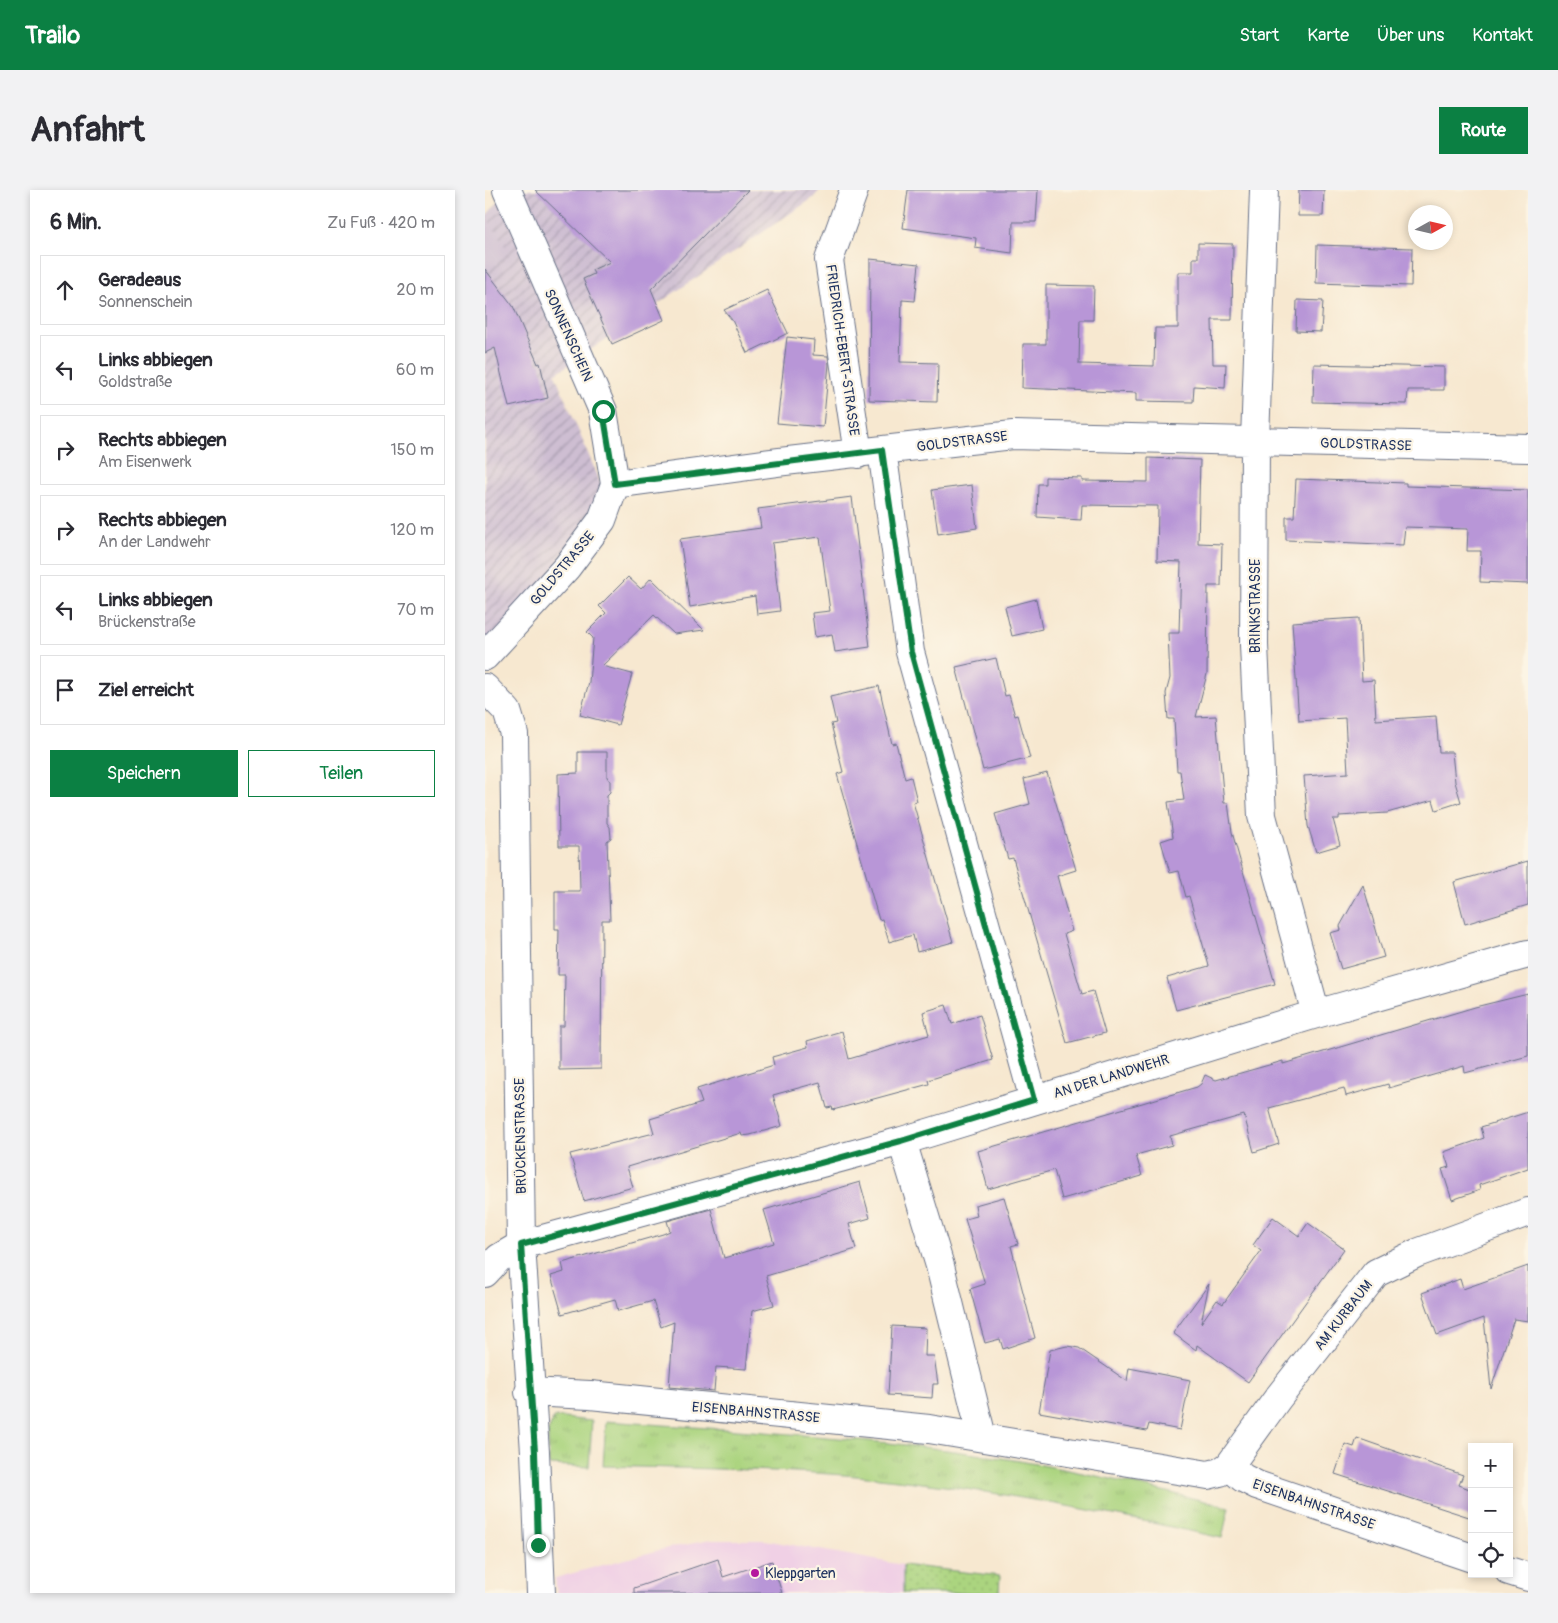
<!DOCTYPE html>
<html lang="de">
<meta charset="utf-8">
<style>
:root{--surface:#fff;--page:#f2f2f3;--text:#2b2b33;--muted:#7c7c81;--line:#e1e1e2;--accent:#0b8043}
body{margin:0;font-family:Pangolin,sans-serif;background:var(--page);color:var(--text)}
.controls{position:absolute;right:15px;bottom:15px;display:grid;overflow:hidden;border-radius:0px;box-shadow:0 2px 8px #0003}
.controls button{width:45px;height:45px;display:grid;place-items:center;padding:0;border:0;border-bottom:1px solid var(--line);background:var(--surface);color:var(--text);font:25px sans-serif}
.compass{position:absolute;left:923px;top:15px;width:45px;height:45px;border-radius:50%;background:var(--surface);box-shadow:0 2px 8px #0003;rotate:82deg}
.stop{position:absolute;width:15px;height:15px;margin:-11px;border:4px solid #0b8043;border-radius:50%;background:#fff}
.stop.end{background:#0b8043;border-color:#fff;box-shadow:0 1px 5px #0008}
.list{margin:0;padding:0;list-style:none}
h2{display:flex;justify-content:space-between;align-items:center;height:65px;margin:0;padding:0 20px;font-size:21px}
h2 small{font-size:16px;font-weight:400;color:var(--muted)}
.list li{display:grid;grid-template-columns:32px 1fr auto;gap:15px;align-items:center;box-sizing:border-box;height:70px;margin:0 10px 10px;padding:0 10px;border:1px solid var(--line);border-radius:0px}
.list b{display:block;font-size:19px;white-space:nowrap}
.list p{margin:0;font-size:16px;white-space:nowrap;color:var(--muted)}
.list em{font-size:16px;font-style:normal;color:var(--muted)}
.actions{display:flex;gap:10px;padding:15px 20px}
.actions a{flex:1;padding:11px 0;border:1px solid var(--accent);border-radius:0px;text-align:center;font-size:18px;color:var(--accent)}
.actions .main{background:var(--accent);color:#fff}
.icon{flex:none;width:28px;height:28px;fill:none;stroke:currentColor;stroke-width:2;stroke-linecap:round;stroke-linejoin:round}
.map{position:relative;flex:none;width:1043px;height:1403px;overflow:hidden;border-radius:0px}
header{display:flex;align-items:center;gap:30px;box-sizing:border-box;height:70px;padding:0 25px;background:var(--accent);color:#fff}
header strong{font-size:24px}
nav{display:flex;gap:28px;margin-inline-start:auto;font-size:18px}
.intro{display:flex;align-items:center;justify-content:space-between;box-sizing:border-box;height:120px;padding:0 30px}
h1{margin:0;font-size:35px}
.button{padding:12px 22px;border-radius:0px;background:var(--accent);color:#fff;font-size:18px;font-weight:700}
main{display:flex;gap:30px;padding:0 30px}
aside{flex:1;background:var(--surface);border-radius:0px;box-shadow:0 2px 8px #0003}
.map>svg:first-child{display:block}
.built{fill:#f0d0e5}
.industrial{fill:url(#industrial-furrows)}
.railway{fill:#cebed2}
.grass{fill:url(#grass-tufts);stroke:#63826e}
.park{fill:url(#park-dots);stroke:#63826e}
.building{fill:#b896d7}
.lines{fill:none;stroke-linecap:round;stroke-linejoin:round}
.minor-casing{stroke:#687086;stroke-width:30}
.minor{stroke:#fff;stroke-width:28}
.route{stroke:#0b8043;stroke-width:6}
.poi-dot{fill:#b5179e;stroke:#fcf5e5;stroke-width:2}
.labels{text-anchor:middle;stroke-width:4.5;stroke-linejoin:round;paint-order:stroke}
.street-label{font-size:14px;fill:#1b2f5e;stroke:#fcf5e5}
.poi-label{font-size:14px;fill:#1b2f5e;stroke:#fcf5e5;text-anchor:start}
</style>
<header>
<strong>Trailo</strong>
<nav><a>Start</a><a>Karte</a><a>Über uns</a><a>Kontakt</a></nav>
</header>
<div class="intro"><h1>Anfahrt</h1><a class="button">Route</a></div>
<main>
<aside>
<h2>6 Min.<small>Zu Fuß · 420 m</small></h2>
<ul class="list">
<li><svg class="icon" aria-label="ahead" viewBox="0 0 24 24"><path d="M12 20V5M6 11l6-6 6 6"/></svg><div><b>Geradeaus</b><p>Sonnenschein</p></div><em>20 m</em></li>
<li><svg class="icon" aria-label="left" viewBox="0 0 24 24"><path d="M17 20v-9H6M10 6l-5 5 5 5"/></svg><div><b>Links abbiegen</b><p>Goldstraße</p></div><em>60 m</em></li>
<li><svg class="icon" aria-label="right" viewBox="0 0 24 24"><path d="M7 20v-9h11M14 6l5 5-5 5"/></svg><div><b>Rechts abbiegen</b><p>Am Eisenwerk</p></div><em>150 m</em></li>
<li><svg class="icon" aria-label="right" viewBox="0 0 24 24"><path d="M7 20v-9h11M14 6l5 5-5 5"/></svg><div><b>Rechts abbiegen</b><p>An der Landwehr</p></div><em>120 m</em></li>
<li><svg class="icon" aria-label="left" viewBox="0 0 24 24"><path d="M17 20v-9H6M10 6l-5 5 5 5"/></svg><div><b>Links abbiegen</b><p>Brückenstraße</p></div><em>70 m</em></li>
<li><svg class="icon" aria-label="arrive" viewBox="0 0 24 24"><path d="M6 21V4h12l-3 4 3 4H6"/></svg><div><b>Ziel erreicht</b></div></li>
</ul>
<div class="actions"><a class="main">Speichern</a><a>Teilen</a></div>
</aside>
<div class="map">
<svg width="1043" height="1403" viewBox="0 0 1043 1403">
<defs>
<pattern id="industrial-furrows" width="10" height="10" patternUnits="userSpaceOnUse" patternTransform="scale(1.25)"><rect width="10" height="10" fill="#cebed2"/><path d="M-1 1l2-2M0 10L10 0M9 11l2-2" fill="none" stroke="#a69bae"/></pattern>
<pattern id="grass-tufts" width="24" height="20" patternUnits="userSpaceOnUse" patternTransform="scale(1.25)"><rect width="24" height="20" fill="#abd47f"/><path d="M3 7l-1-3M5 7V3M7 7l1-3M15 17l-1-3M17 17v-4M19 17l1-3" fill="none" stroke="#93b670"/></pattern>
<pattern id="park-dots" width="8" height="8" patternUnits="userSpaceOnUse" patternTransform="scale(1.25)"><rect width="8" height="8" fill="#abd47f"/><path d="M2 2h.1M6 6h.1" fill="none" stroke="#93b670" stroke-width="1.8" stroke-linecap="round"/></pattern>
</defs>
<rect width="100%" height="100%" fill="#fcf5e5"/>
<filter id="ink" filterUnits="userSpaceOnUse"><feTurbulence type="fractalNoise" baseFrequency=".02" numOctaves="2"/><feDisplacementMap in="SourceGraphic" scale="10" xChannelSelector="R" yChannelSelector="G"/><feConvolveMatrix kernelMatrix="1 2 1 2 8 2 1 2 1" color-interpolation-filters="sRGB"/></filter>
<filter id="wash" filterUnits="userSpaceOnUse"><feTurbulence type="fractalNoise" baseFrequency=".0096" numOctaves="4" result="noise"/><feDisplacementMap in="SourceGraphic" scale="20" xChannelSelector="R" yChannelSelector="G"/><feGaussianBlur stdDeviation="1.12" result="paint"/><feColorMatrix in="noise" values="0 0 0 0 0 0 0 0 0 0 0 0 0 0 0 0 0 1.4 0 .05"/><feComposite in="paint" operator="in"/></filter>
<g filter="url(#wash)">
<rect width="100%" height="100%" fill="#f7e8d0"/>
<!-- built -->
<path class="built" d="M 226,1350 L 280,1350 L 418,1375 L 418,1403 L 72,1403 L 70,1388 L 178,1359 Z"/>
<!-- industrial -->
<path class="industrial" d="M 24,0 L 335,0 L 328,8 L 70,184 L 119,302 L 9,467 L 0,474 L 0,27 Z"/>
<!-- railway -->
<path class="railway" d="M 0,25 L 22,59 L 0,76 Z"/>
<!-- grass -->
<path class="grass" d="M 69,1227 L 107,1231 L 104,1277 L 64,1275 L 63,1242 Z
M 121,1231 C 246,1240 372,1246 497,1265 C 580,1277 662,1297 744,1317 L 737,1348 C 624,1323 509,1300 394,1288 C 303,1279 210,1279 118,1276 Z"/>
<!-- park -->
<path class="park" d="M 418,1375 L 515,1386 L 514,1403 L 418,1403 Z"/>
<g id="blocks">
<!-- building -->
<path class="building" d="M 50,0 L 263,0 L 166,99 L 179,130 L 127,154 L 98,89 L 109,84 L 107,80 L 125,72 Z
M 423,0 L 553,0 L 551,32 L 528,32 L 527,63 L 490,58 L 491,48 L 418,38 Z
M 814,0 L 839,0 L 838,26 L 813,26 Z
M 713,53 L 748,54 L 747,130 L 727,130 L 728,174 L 741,174 L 740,198 L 709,196 L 708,212 L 651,211 L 651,203 L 537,198 L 538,154 L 561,154 L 561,95 L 609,96 L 608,130 L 595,130 L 594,174 L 669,176 L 670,138 L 693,138 L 693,82 L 708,82 L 708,68 L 713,68 Z
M 832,55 L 927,58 L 926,96 L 831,93 Z
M 385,69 L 434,74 L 430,111 L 417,110 L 415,172 L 453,173 L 452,212 L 384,210 Z
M 0,79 L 28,116 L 53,174 L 55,173 L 63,208 L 24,217 L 10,158 L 0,163 Z
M 282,100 L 303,143 L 262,163 L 247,130 L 239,120 Z
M 812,110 L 838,111 L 836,142 L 811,141 Z
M 302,147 L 329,150 L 328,165 L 343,166 L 344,174 L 338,237 L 292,233 Z
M 829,174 L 959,177 L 959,200 L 923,200 L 922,214 L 828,212 Z
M 663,268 L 715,270 L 713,353 L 737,354 L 736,396 L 723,396 L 722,484 L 711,527 L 731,526 L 739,613 L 743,613 L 747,642 L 790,794 L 691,820 L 682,788 L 724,776 L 704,706 L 701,707 L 694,681 L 685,683 L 676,651 L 688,647 L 683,612 L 699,610 L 695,581 L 692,581 L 689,529 L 683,529 L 681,503 L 685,488 L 683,443 L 694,443 L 696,372 L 672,371 L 673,316 L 597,315 L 596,330 L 552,327 L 553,294 L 560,294 L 560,287 L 597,288 L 597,291 L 663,292 Z
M 811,289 L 921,293 L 921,296 L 1043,300 L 1043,394 L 995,392 L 996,361 L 982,361 L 983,339 L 920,337 L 918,355 L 801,350 L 801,327 L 809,327 Z
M 487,295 L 492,338 L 453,344 L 447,300 Z
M 367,307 L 385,457 L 350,462 L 347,444 L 330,447 L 327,423 L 345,421 L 335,347 L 287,353 L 295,421 L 272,424 L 270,406 L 205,417 L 195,349 L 276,338 L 273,319 Z
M 143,387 L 156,399 L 166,388 L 219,440 L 189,444 L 169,425 L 117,476 L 147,484 L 133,535 L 95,525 L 104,492 L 108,448 L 102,442 L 121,423 L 114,416 Z
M 551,409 L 557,439 L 527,446 L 520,417 Z
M 874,428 L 877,491 L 889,490 L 891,530 L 951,526 L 954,562 L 967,562 L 970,592 L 976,612 L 951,620 L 948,610 L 902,623 L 854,626 L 854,629 L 848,629 L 855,655 L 831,662 L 823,636 L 819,586 L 863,583 L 860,528 L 814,531 L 807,432 Z
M 511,468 L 520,506 L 524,505 L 530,526 L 533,525 L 545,568 L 498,580 L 471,477 Z
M 394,496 L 407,554 L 411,553 L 420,589 L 426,587 L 432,611 L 428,612 L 468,752 L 432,762 L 428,745 L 404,752 L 397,729 L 394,730 L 352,584 L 358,582 L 346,534 L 351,533 L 345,507 Z
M 93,562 L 122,562 L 122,587 L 125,591 L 125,602 L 122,605 L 122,633 L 125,637 L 126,648 L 122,651 L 125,730 L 117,730 L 116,879 L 74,880 L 74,836 L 79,836 L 80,785 L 73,785 L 74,739 L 70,739 L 70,701 L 95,701 L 94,656 L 74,656 L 73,584 L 93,583 Z
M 562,583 L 591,680 L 572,686 L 587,741 L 579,744 L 597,804 L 608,801 L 620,843 L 582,853 L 528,668 L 523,669 L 510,624 L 545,614 L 539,589 Z
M 1043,671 L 1043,715 L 980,734 L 969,692 Z
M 878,695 L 899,767 L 856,779 L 845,743 L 856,740 L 855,736 Z
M 1043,804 L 1043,866 L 980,883 L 979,876 L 904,898 L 903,894 L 861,906 L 859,898 L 784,918 L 794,954 L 769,962 L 759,925 L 685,946 L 687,955 L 651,965 L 657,986 L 577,1009 L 569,980 L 503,999 L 493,961 L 712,897 L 716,894 L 720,885 L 731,890 L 798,871 L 798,874 L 990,817 Z
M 461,815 L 467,834 L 495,825 L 508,870 L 443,890 L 444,894 L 348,920 L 347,917 L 342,918 L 335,892 L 288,905 L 297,936 L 265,945 L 257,946 L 256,943 L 142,977 L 148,997 L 99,1011 L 85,964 L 169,943 L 165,929 L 217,913 L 212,899 L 289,875 L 287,867 L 323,857 L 322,851 L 357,841 L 364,869 L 444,845 L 438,822 Z
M 1043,922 L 1043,978 L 994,995 L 995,1000 L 967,1010 L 957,979 L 964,977 L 959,962 L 999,948 L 996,937 Z
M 375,992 L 385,1028 L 364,1034 L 371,1059 L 281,1086 L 289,1115 L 267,1121 L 261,1179 L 231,1177 L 229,1201 L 184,1197 L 189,1132 L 176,1137 L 168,1111 L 133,1121 L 130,1109 L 77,1124 L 66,1086 L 79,1082 L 77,1073 L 178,1044 L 185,1041 L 182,1031 L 226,1019 L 239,1068 L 289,1053 L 279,1020 Z
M 519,1007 L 533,1054 L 526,1056 L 550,1148 L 518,1159 L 515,1149 L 500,1153 L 485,1099 L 500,1094 L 480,1029 L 492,1026 L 490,1015 Z
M 788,1027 L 814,1046 L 823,1033 L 859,1059 L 763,1192 L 712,1155 L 711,1160 L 688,1143 L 724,1094 L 716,1133 L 732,1110 L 738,1114 L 776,1061 L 768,1055 Z
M 1043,1076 L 1043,1131 L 1029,1129 L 1006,1199 L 999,1128 L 952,1145 L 937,1103 L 975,1089 L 978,1099 Z
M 407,1136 L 441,1138 L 440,1166 L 449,1166 L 453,1194 L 448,1194 L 447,1208 L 403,1205 Z
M 582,1156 L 594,1158 L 642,1191 L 644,1178 L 705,1190 L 695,1240 L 664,1234 L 662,1241 L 554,1222 L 565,1160 Z
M 872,1248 L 978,1285 L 974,1295 L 987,1300 L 987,1328 L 850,1284 L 860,1254 L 869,1257 Z
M 233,1369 L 238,1387 L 287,1371 L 297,1403 L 149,1403 L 149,1398 Z"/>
</g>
</g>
<g filter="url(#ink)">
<use href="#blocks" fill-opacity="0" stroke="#687086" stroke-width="1"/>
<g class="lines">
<!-- minor casing -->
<g class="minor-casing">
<path id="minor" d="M 369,0 L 344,70 L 373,264
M 779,0 L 770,250 L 769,455 L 777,626 L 831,824
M 397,260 L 425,462 L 549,910
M 130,294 L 293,272 L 528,245 L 1043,258
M 0,466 L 82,377 L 117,330 L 130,294 L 118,221 L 22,0
M 0,498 L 22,521 L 29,544 L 36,1055 L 50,1262 L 56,1403
M 417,951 L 455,1076 L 497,1247
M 0,1083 L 14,1068 L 36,1055 L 417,951 L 831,824 L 1043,764
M 44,1202 L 105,1205 L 444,1239 L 723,1285 L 735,1282 L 744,1276 L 758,1288 L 772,1295 L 987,1368
M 744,1276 L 793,1208 L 891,1083 L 932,1063 L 1043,1022
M 1024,1381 L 1043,1387"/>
</g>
<!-- minor -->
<use href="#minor" class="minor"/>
</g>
</g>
<g class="lines" filter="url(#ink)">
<!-- route -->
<path class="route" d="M 53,1355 L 50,1262 L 36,1055 L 416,951 L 549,910 L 426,462 L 397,260 L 130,294 L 118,221"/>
</g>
<!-- markers -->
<circle class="poi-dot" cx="270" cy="1383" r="5"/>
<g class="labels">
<!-- street labels -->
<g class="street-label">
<text transform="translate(84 145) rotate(66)" y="5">SONNENSCHEIN</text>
<text transform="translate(358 160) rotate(82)" y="5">FRIEDRICH-EBERT-STRASSE</text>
<text transform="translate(477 251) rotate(-7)" y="5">GOLDSTRASSE</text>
<text transform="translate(881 254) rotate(2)" y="5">GOLDSTRASSE</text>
<text transform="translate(77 378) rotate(-50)" y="5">GOLDSTRASSE</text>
<text transform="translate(770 416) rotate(-90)" y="5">BRINKSTRASSE</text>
<text transform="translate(626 886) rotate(-17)" y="5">AN DER LANDWEHR</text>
<text transform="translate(35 946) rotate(-91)" y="5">BRÜCKENSTRASSE</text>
<text transform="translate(858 1125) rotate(-52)" y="5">AM KURBAUM</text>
<text transform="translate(271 1222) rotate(5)" y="5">EISENBAHNSTRASSE</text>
<text transform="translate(829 1314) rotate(19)" y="5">EISENBAHNSTRASSE</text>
</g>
<!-- poi labels -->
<g class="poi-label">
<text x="280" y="1388">Kleppgarten</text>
</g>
</g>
</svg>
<div class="controls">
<button>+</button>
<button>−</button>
<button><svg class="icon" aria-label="locate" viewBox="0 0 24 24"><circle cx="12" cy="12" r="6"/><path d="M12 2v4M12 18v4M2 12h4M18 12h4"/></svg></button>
</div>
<svg class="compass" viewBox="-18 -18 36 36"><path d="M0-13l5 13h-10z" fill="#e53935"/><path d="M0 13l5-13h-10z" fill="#7c7c81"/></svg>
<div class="stop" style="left:118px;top:221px"></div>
<div class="stop end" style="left:53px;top:1355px"></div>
</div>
</main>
